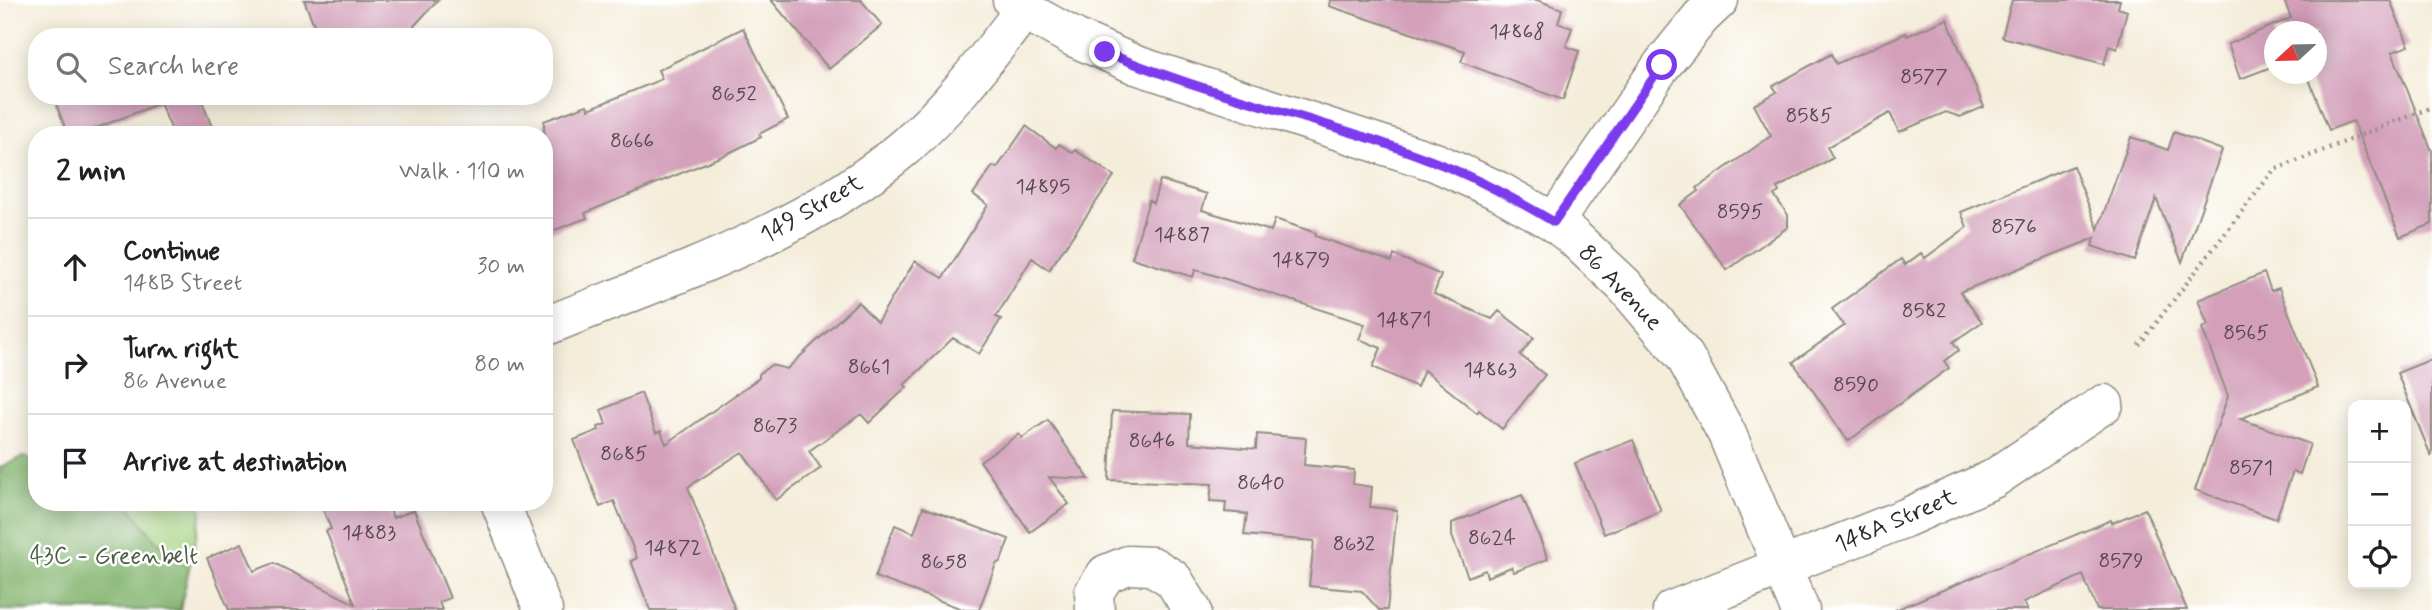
<!DOCTYPE html>
<meta charset="utf-8">
<style>
:root{--surface:#fff;--page:#f2f2f2;--text:#202124;--muted:#757577;--line:#e0e0e0}
body{margin:0;font-family:Mynerve,sans-serif;background:var(--page);color:var(--text)}
.controls{position:absolute;right:21px;bottom:21px;display:grid;overflow:hidden;border-radius:14px;box-shadow:0 4px 18px #0003}
.controls button{width:63px;height:63px;display:grid;place-items:center;padding:0;border:0;border-bottom:2px solid var(--line);background:var(--surface);color:var(--text);font:35px sans-serif}
.compass{position:absolute;left:2264px;top:21px;width:63px;height:63px;border-radius:50%;background:var(--surface);box-shadow:0 4px 18px #0003;rotate:248deg}
.stop{position:absolute;width:21px;height:21px;margin:-16px;border:5px solid #7c3aed;border-radius:50%;background:#fff}
.stop.end{background:#7c3aed;border-color:#fff;box-shadow:0 2px 7px #0008}
.list{margin:0;padding:0;list-style:none}
h2{display:flex;justify-content:space-between;align-items:center;height:91px;margin:0;padding:0 28px;font-size:30px}
h2 small{font-size:23px;font-weight:400;color:var(--muted)}
.list li{display:grid;grid-template-columns:46px 1fr auto;gap:21px;align-items:center;box-sizing:border-box;height:98px;padding:0 28px;border-top:2px solid var(--line)}
.list b{display:block;font-size:26px;white-space:nowrap}
.list p{margin:0;font-size:23px;white-space:nowrap;color:var(--muted)}
.list em{font-size:23px;font-style:normal;color:var(--muted)}
.icon{flex:none;width:38px;height:38px;fill:none;stroke:currentColor;stroke-width:2;stroke-linecap:round;stroke-linejoin:round}
.map{position:relative;flex:none;width:2432px;height:610px;overflow:hidden}
.search{position:absolute;background:var(--surface);box-shadow:0 4px 18px #0003;left:28px;top:28px;width:525px;height:77px;display:flex;align-items:center;gap:18px;box-sizing:border-box;padding:0 24px;border-radius:28px;color:var(--muted);font-size:26px}
.panel{position:absolute;background:var(--surface);box-shadow:0 4px 18px #0003;left:28px;top:126px;width:525px;height:385px;border-radius:28px}
.map>svg:first-child{display:block}
.green{fill:#a3d17e;stroke:#677e54;stroke-width:2}
.forest{fill:#82b36d;stroke:#566f4c;stroke-width:2}
.building{fill:#d39fb9}
.lines{fill:none;stroke-linecap:round;stroke-linejoin:round}
.minor-casing{stroke:#908c82;stroke-width:41}
.path{stroke:#908c82;stroke-width:4.5;stroke-dasharray:2 5;stroke-linecap:butt}
.minor{stroke:#fff;stroke-width:38}
.route{stroke:#7c3aed;stroke-width:9}
.labels{text-anchor:middle;stroke-width:5;stroke-linejoin:round;paint-order:stroke}
.number-label{font-size:21px;fill:#55484e}
.street-label{font-size:24px;fill:#2b2b2b;stroke:#fff}
.park-label{font-size:24px;fill:#4f5d44;stroke:#fff}
</style>
<div class="map">
<svg width="2432" height="610" viewBox="0 0 2432 610">
<rect width="100%" height="100%" fill="#fff"/>
<filter id="ink" filterUnits="userSpaceOnUse"><feTurbulence type="fractalNoise" baseFrequency=".0143" numOctaves="2"/><feDisplacementMap in="SourceGraphic" scale="14" xChannelSelector="R" yChannelSelector="G"/><feConvolveMatrix kernelMatrix="1 2 1 2 8 2 1 2 1" color-interpolation-filters="sRGB"/></filter>
<filter id="wash" filterUnits="userSpaceOnUse"><feTurbulence type="fractalNoise" baseFrequency=".00686" numOctaves="4" result="noise"/><feDisplacementMap in="SourceGraphic" scale="28" xChannelSelector="R" yChannelSelector="G"/><feGaussianBlur stdDeviation="1.57" result="paint"/><feColorMatrix in="noise" values="0 0 0 0 0 0 0 0 0 0 0 0 0 0 0 0 0 1.4 0 .05"/><feComposite in="paint" operator="in"/></filter>
<g filter="url(#wash)">
<rect width="100%" height="100%" fill="#f4edda"/>
<!-- green -->
<path class="green" d="M 101,502 L 194,502 L 202,510 L 180,610 L 0,610 L 0,534 L 7,541 Z"/>
<!-- forest -->
<path class="forest" d="M 23,457 L 37,461 L 37,502 L 81,502 L 86,508 L 101,502 L 127,502 C 145,529 163,550 189,568 L 180,610 L 0,610 L 0,467 Z"/>
<g id="blocks">
<!-- building -->
<path class="building" d="M 304,0 L 438,0 L 404,37 L 319,37 Z
M 771,0 L 861,0 L 882,25 L 829,69 Z
M 1330,0 L 1537,0 L 1562,9 L 1558,23 L 1572,28 L 1566,46 L 1579,51 L 1563,100 L 1461,62 L 1465,51 L 1329,6 Z
M 2012,0 L 2120,0 L 2118,8 L 2127,11 L 2117,49 L 2109,46 L 2104,64 L 2002,37 Z
M 2284,0 L 2390,0 L 2409,46 L 2392,52 L 2432,151 L 2432,224 L 2400,237 L 2353,121 L 2329,130 L 2307,74 L 2316,74 L 2316,32 L 2274,32 L 2274,66 L 2240,79 L 2228,44 L 2291,18 Z
M 1947,19 L 1984,107 L 1960,117 L 1946,112 L 1899,132 L 1890,113 L 1827,147 L 1833,158 L 1777,188 L 1779,192 L 1774,195 L 1788,215 L 1788,227 L 1727,270 L 1680,205 L 1699,191 L 1697,188 L 1771,136 L 1754,105 L 1777,92 L 1773,86 L 1831,54 L 1836,64 L 1906,33 L 1907,36 Z
M 743,28 L 788,119 L 759,134 L 761,137 L 727,154 L 585,213 L 587,218 L 544,234 L 544,121 L 587,105 L 589,109 L 662,79 L 658,70 Z
M 53,96 L 200,96 L 215,135 L 174,135 L 160,103 L 79,135 L 68,135 Z
M 1026,126 L 1056,148 L 1059,144 L 1073,153 L 1075,150 L 1114,176 L 1049,270 L 1032,258 L 996,317 L 1001,319 L 979,354 L 953,338 L 904,385 L 907,387 L 869,423 L 861,414 L 809,451 L 821,468 L 776,500 L 742,452 L 688,487 L 735,610 L 650,610 L 631,561 L 637,558 L 614,501 L 600,507 L 574,440 L 599,430 L 598,427 L 606,424 L 601,410 L 641,393 L 656,433 L 661,431 L 666,444 L 759,378 L 759,374 L 771,365 L 787,369 L 858,302 L 877,322 L 915,261 L 943,278 L 988,205 L 973,194 L 993,166 L 997,168 Z
M 2174,132 L 2222,150 L 2182,262 L 2156,198 L 2135,261 L 2092,246 L 2095,238 L 1960,292 L 1982,322 L 1953,342 L 1959,350 L 1944,361 L 1949,368 L 1848,441 L 1793,362 L 1844,326 L 1832,309 L 1901,259 L 1905,265 L 1921,253 L 1925,258 L 1967,227 L 1961,212 L 2073,166 L 2098,229 L 2131,137 L 2168,150 Z
M 1160,180 L 1207,194 L 1202,210 L 1271,231 L 1275,219 L 1316,233 L 1315,236 L 1392,262 L 1394,255 L 1441,275 L 1434,294 L 1492,319 L 1499,311 L 1534,338 L 1520,355 L 1545,375 L 1502,429 L 1479,410 L 1477,413 L 1424,370 L 1417,387 L 1373,367 L 1381,348 L 1359,339 L 1365,324 L 1210,274 L 1195,270 L 1193,277 L 1132,258 L 1149,200 L 1153,203 Z
M 2264,273 L 2271,291 L 2279,288 L 2318,387 L 2240,419 L 2310,444 L 2300,474 L 2293,471 L 2276,519 L 2195,490 L 2228,396 L 2202,328 L 2208,325 L 2198,300 Z
M 2432,359 L 2432,455 L 2431,456 L 2397,373 Z
M 1112,411 L 1190,414 L 1189,443 L 1256,449 L 1257,434 L 1306,438 L 1304,465 L 1354,470 L 1353,484 L 1372,487 L 1370,507 L 1397,510 L 1387,610 L 1379,610 L 1362,591 L 1309,586 L 1314,541 L 1244,535 L 1247,514 L 1225,512 L 1226,502 L 1210,501 L 1212,484 L 1109,480 Z
M 1048,420 L 1089,479 L 1049,477 L 1069,504 L 1030,532 L 980,461 L 1019,434 L 1022,438 Z
M 1633,440 L 1661,511 L 1604,534 L 1575,463 Z
M 1522,495 L 1548,559 L 1514,572 L 1511,567 L 1487,577 L 1485,570 L 1468,577 L 1452,536 L 1452,523 Z
M 320,502 L 387,502 L 393,518 L 414,510 L 450,598 L 439,602 L 442,610 L 229,610 L 207,558 L 242,543 L 254,571 L 274,563 L 355,604 L 326,531 L 331,529 Z
M 923,507 L 1009,539 L 1001,561 L 996,564 L 979,610 L 965,610 L 875,577 L 895,525 L 914,533 Z
M 2145,509 L 2187,610 L 2097,610 L 2083,575 L 2024,602 L 2028,610 L 1895,610 L 2111,520 L 2112,523 Z"/>
</g>
</g>
<g filter="url(#ink)">
<use href="#blocks" fill-opacity="0" stroke="#908c82" stroke-width="2"/>
<g class="lines">
<!-- minor casing -->
<g class="minor-casing">
<path id="minor" d="M 1012,0 L 1024,10 L 1075,38 L 1136,65 L 1435,162 L 1499,191 L 1554,222 L 1573,237 L 1624,285 L 1685,357 L 1727,434 L 1800,610
M 1554,222 L 1662,65 L 1701,17 L 1719,0
M 544,327 C 669,276 801,235 905,147 C 951,107 987,58 1024,10
M 500,502 L 543,610
M 1095,610 L 1094,592 L 1106,574 L 1128,565 L 1152,566 L 1173,579 L 1192,610
M 1672,610 L 1905,518 L 1993,479 L 2104,404"/>
</g>
<!-- path -->
<path class="path" d="M 2139,345 L 2274,170 L 2432,107"/>
<!-- minor -->
<use href="#minor" class="minor"/>
</g>
</g>
<g class="lines" filter="url(#ink)">
<!-- route -->
<path class="route" d="M 1105,52 C 1212,97 1327,119 1435,162 C 1477,178 1515,199 1554,222 L 1662,65"/>
</g>
<g class="labels">
<!-- number labels -->
<g class="number-label">
<text x="1517" y="38">14868</text>
<text x="1924" y="83">8577</text>
<text x="734" y="100">8652</text>
<text x="1809" y="122">8585</text>
<text x="632" y="147">8666</text>
<text x="1043" y="193">14895</text>
<text x="1740" y="218">8595</text>
<text x="2014" y="233">8576</text>
<text x="1182" y="241">14887</text>
<text x="1301" y="266">14879</text>
<text x="1924" y="317">8582</text>
<text x="1404" y="326">14871</text>
<text x="2246" y="339">8565</text>
<text x="869" y="373">8661</text>
<text x="1490" y="376">14863</text>
<text x="1856" y="391">8590</text>
<text x="775" y="432">8673</text>
<text x="1152" y="447">8646</text>
<text x="624" y="460">8685</text>
<text x="2251" y="474">8571</text>
<text x="1261" y="489">8640</text>
<text x="369" y="539">14883</text>
<text x="1492" y="544">8624</text>
<text x="1354" y="550">8632</text>
<text x="673" y="554">14872</text>
<text x="2121" y="567">8579</text>
<text x="944" y="568">8658</text>
</g>
<!-- street labels -->
<g class="street-label">
<text transform="translate(811 208) rotate(-30)" y="8">149 Street</text>
<text transform="translate(1621 287) rotate(46)" y="8">86 Avenue</text>
<text transform="translate(1895 520) rotate(-23)" y="8">148A Street</text>
</g>
<!-- park labels -->
<g class="park-label">
<text x="114" y="563">43C - Greenbelt</text>
</g>
</g>
</svg>
<div class="controls">
<button>+</button>
<button>−</button>
<button><svg class="icon" aria-label="locate" viewBox="0 0 24 24"><circle cx="12" cy="12" r="6"/><path d="M12 2v4M12 18v4M2 12h4M18 12h4"/></svg></button>
</div>
<svg class="compass" viewBox="-18 -18 36 36"><path d="M0-13l5 13h-10z" fill="#e53935"/><path d="M0 13l5-13h-10z" fill="#757577"/></svg>
<div class="stop" style="left:1662px;top:65px"></div>
<div class="stop end" style="left:1105px;top:52px"></div>
<div class="search"><svg class="icon" aria-label="search" viewBox="0 0 24 24"><circle cx="10" cy="10" r="6"/><path d="M15 15l6 6"/></svg>Search here</div>
<section class="panel">
<h2>2 min<small>Walk · 110 m</small></h2>
<ul class="list">
<li><svg class="icon" aria-label="ahead" viewBox="0 0 24 24"><path d="M12 20V5M6 11l6-6 6 6"/></svg><div><b>Continue</b><p>148B Street</p></div><em>30 m</em></li>
<li><svg class="icon" aria-label="right" viewBox="0 0 24 24"><path d="M7 20v-9h11M14 6l5 5-5 5"/></svg><div><b>Turn right</b><p>86 Avenue</p></div><em>80 m</em></li>
<li><svg class="icon" aria-label="arrive" viewBox="0 0 24 24"><path d="M6 21V4h12l-3 4 3 4H6"/></svg><div><b>Arrive at destination</b></div></li>
</ul>
</section>
</div>
